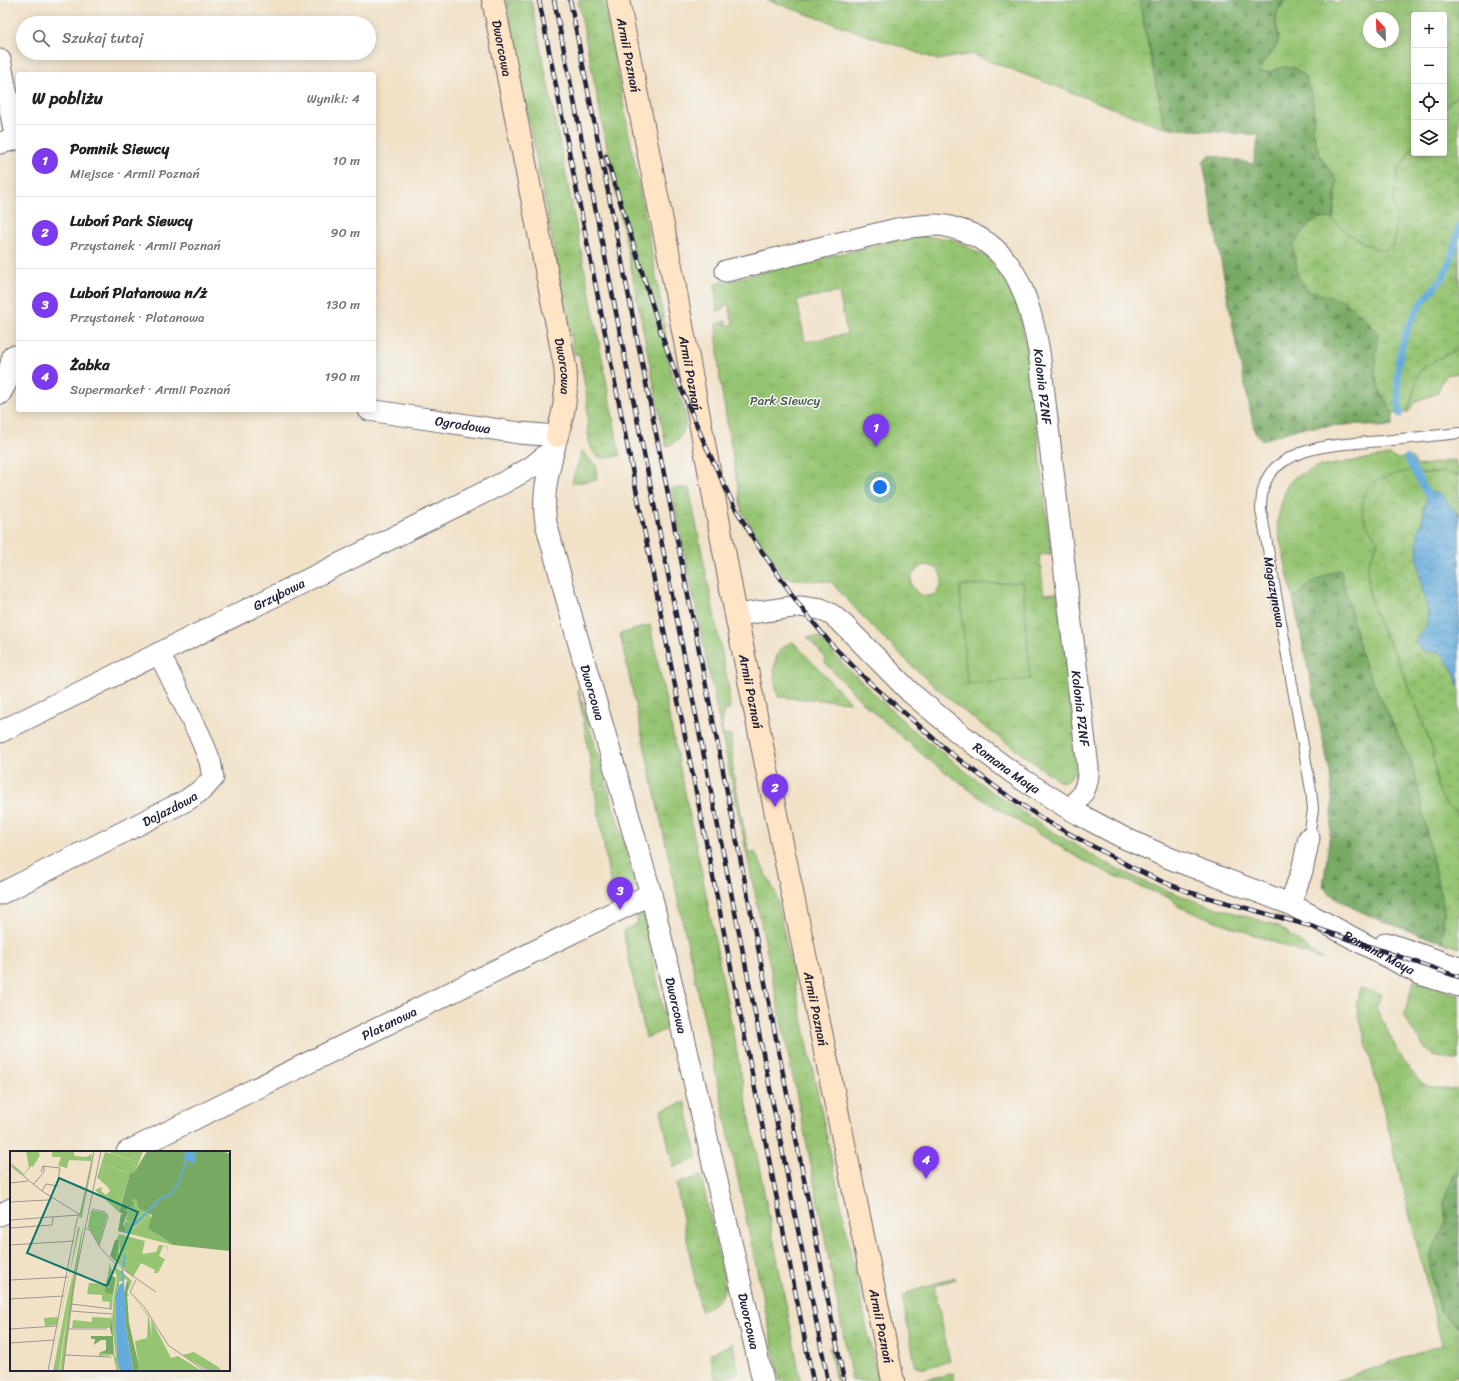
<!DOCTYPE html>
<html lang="pl">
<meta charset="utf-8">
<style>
:root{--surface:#fff;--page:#f6f6f6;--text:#202124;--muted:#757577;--line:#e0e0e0;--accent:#7c3aed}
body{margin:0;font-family:Sriracha,sans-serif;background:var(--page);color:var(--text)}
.controls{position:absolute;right:12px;top:12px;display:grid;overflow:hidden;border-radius:4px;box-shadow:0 2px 10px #0003}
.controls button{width:36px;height:36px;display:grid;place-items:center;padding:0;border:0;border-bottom:1px solid var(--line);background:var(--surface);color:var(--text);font:20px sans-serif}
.compass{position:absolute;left:1363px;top:12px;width:36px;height:36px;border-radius:50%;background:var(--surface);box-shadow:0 2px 10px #0003;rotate:337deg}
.you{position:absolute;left:880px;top:487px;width:14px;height:14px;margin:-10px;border:3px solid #fff;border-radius:50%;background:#1a73e8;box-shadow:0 0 0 6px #1a73e833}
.badge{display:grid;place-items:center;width:26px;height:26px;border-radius:50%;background:var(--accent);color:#fff;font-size:13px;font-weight:700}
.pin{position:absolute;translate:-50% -33px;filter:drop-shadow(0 1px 2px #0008)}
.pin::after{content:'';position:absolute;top:21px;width:14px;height:12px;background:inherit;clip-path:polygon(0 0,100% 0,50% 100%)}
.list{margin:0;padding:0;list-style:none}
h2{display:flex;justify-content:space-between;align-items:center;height:52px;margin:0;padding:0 16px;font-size:17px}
h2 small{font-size:13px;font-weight:400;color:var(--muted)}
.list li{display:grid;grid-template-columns:26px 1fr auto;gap:12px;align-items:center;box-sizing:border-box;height:72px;padding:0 16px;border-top:1px solid var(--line)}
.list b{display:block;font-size:15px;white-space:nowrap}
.list p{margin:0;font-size:13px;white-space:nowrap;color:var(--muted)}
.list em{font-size:13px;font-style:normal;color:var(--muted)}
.icon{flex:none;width:22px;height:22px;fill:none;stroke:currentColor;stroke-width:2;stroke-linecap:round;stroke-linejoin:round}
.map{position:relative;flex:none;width:1459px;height:1381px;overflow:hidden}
.search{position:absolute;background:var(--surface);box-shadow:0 2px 10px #0003;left:16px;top:16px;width:360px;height:44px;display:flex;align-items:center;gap:10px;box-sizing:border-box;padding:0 14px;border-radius:22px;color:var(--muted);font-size:15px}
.panel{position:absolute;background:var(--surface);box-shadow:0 2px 10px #0003;left:16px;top:72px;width:360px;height:340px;border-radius:4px}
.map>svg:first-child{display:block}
.grass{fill:url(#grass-tufts);stroke:#5c7356;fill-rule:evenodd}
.forest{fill:url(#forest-firs);stroke:#4d6650}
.wetland{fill:url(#wetland-marsh);stroke:#5c7356}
.garden{fill:#96c472;stroke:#5c7356}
.water{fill:url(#water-waves);stroke:#44678c}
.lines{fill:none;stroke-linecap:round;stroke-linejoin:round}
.stream{stroke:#65acdc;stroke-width:7}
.lane-casing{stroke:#6a656c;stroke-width:12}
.street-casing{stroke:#6a656c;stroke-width:23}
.secondary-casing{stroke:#6a656c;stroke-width:24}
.lane{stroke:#fff;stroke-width:10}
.street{stroke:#fff;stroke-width:21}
.secondary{stroke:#ffe4c6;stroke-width:22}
.rail-casing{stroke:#22223b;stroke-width:4.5}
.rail{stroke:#f6f6f2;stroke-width:3;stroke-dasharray:9;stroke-linecap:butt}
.labels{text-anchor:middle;stroke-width:3;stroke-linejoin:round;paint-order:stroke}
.street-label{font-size:13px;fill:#22223b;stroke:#f6f6f2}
.park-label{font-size:13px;fill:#4b5b4e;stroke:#f6f6f2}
.inset-river{fill:none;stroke:#65acdc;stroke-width:2}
.inset-road{fill:none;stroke:#9e958f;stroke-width:1}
.view{fill:#0f766e;fill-opacity:0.15;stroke:#0f766e;stroke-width:2}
.inset-edge{fill:none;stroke:#22223b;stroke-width:2}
</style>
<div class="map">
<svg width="1459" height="1381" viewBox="0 0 1459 1381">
<defs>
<pattern id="grass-tufts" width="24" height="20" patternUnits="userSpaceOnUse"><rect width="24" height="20" fill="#96c472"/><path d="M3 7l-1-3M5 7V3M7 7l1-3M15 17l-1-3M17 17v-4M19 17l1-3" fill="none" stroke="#81a864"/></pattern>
<pattern id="forest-firs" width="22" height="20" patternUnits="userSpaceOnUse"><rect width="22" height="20" fill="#78aa64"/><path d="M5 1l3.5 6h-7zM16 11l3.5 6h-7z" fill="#628a54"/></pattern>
<pattern id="wetland-marsh" width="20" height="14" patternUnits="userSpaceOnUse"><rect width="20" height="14" fill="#96c472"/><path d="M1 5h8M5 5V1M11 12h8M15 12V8" fill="none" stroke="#81a864"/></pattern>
<pattern id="water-waves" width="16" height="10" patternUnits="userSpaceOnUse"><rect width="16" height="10" fill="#65acdc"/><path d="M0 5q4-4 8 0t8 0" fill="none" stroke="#538cb4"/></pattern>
</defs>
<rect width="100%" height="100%" fill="#f6f6f2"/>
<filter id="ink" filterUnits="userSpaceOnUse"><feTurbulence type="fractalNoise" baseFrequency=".025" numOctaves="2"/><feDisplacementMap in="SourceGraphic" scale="8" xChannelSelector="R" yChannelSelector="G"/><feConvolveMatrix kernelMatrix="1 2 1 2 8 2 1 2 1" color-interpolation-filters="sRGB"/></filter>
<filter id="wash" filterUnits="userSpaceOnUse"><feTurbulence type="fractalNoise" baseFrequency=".012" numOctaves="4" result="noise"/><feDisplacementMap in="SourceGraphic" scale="16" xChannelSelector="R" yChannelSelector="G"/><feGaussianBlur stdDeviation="0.9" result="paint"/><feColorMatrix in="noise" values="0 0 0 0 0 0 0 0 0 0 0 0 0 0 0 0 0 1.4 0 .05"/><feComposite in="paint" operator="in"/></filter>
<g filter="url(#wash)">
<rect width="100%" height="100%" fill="#f1e1c7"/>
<!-- grass -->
<path class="grass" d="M 506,0 L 531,0 L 597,331 L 620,456 C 612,457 602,460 596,455 C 585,445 588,414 587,400 C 585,385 582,369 579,354 L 574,354 Z
M 578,0 L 603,0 C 622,99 642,198 660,298 C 664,321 666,344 670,367 C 673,386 688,405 685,425 C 683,435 676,444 666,446 Z
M 767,0 L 1139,0 L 1165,128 L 971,54 L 938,60 Z
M 1286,0 L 1330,0 L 1338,3 L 1344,0 L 1459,0 L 1459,94 L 1444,108 L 1444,15 L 1414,15 L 1414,145 L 1398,172 L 1393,197 L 1396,216 L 1394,245 L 1386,252 C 1366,246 1346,235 1333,219 L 1337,181 L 1320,156 L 1313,132 L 1313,122 L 1305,77 L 1295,68 L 1283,67 L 1269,72 L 1260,73 L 1264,61 L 1274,50 L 1279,38 L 1276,23 L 1277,12 ZM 1369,18 L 1393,18 L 1393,42 L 1369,42 Z
M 913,236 L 952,239 L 987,257 L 1006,280 L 1019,310 L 1029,361 L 1051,554 L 1039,555 L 1044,594 L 1057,593 L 1080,774 L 1072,773 L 1070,778 L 1065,782 L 1059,781 C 1032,761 1005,742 978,722 C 924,681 876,632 831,582 L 784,578 L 742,512 L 720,380 L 716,324 L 726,321 L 727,326 L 733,324 L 729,305 L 723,306 L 723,310 L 717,311 L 715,284 ZM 839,292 L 847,334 L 805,342 L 797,300 ZM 924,565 C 957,566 937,611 916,591 C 905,582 914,569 924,565 Z
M 1459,349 L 1459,373 L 1445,375 L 1437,394 L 1418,400 L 1408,412 L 1419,372 L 1439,358 Z
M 582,451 L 596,465 L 597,480 L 572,483 L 574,475 Z
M 1390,455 L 1396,459 L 1412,457 L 1417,466 L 1455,460 L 1456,467 L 1459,467 L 1459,476 L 1444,472 L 1420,474 L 1373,533 L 1378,542 L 1367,567 L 1369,591 L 1375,614 L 1383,633 L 1397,657 L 1422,720 L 1432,747 L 1437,787 L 1459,814 L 1459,948 L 1442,942 L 1444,911 L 1430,849 L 1419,791 L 1411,762 L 1363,661 L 1340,570 L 1330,573 L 1293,598 L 1279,535 L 1277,522 L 1285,490 L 1289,483 L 1296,476 L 1318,467 Z
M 671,488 L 689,488 L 729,689 L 730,704 L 729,710 L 723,712 L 722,731 L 724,736 L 731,735 L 733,772 L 749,854 L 755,852 L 776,894 L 878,1381 L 852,1381 L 809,1155 Z
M 650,625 L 702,874 L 801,1381 L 780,1381 L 718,1083 L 620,634 Z
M 807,637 L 819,637 L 841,662 L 908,726 L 988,789 L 1042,825 L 1102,861 L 1147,883 L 1201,903 L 1279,926 L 1322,960 L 1179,907 L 1172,899 L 1107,873 L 1075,856 L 985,801 L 926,758 L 909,743 L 863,703 L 829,667 L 824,661 L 825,657 Z
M 793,642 L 850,702 L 778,697 C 774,678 768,650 793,642 Z
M 578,688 L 637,887 L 613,897 L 612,894 Z
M 643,911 L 667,1029 L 646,1038 L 623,931 L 638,923 L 635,915 Z
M 1414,981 L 1459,995 L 1459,1061 L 1436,1056 L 1425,1049 L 1405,1019 L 1404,1015 Z
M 1361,988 L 1381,994 L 1376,1009 C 1388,1030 1407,1077 1428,1086 C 1437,1090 1449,1089 1459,1089 L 1459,1169 L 1455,1174 L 1444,1201 L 1446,1223 L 1433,1249 L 1430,1263 L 1431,1276 L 1440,1311 L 1459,1329 L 1459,1377 L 1456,1376 L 1444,1381 L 1335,1381 L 1442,1345 L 1386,1119 L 1356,1004 Z
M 685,1102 L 697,1159 L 673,1167 L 661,1110 Z
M 701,1176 L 725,1285 C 723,1299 714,1305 701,1311 L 676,1184 Z
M 955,1277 L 956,1279 L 934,1286 L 950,1361 L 925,1368 L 919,1368 L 915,1364 L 902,1297 L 907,1293 Z
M 733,1344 L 739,1373 L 716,1381 L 710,1353 Z
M 831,1347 L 838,1381 L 836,1381 L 829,1348 Z
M 953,1373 L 955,1381 L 923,1381 L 925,1380 Z"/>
<!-- forest -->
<path class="forest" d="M 1139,0 L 1286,0 L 1277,12 L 1276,23 L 1279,38 L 1274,50 L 1264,61 L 1260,72 L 1269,72 L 1283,67 L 1295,68 L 1305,77 L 1311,93 L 1314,108 L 1313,132 L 1320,156 L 1337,181 L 1333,219 L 1319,218 L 1310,223 L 1293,245 L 1298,276 L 1329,296 L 1344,301 L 1357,310 L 1367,319 L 1378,334 L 1375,373 L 1379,388 L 1393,414 L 1393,425 L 1381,427 L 1358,424 L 1300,428 L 1263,440 L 1259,437 L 1255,433 L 1236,343 L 1203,162 L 1205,159 L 1211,155 L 1253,164 L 1259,135 L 1165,128 Z
M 1340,569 L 1363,661 L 1411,762 L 1419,791 L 1430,849 L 1444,911 L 1442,942 C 1413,932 1342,910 1323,887 L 1332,818 L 1332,797 L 1330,773 L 1293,598 L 1316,580 Z
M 1459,1169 L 1459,1329 L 1440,1311 L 1431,1276 L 1430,1263 L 1433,1249 L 1446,1223 L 1444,1201 L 1448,1189 L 1455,1174 Z"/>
<!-- wetland -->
<path class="wetland" d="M 1459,94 L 1459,349 L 1439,358 L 1419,372 L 1408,412 L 1393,414 L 1379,388 L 1375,373 L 1378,334 L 1367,319 L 1344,301 L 1307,290 L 1298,276 L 1293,245 L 1310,223 L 1319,218 L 1333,219 C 1345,234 1367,247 1386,251 L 1394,245 L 1396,216 L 1393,197 L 1398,172 L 1414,145 L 1414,153 L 1444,153 L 1444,108 Z
M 1418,469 L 1421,474 L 1444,472 L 1459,476 L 1459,515 L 1439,494 L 1431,492 L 1423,507 L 1423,519 L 1419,528 L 1418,541 L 1420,579 L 1428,610 L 1428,622 L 1423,632 L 1417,637 L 1426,652 L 1439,652 C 1450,661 1455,673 1459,687 L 1459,814 L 1445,804 L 1437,787 L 1432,747 L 1422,720 L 1397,657 L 1383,632 L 1375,614 L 1369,591 L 1367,567 L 1378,542 C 1374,535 1368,528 1365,521 C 1351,479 1388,476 1418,469 Z"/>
<!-- garden -->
<path class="garden" d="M 1023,582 L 1030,679 L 967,684 L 960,586 Z"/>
<!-- water -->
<path class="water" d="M 1431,492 L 1440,494 L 1459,515 L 1459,687 C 1455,673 1450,661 1439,652 C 1427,652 1421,652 1415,642 C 1418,635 1426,630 1428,621 C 1430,607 1422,593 1420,579 C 1418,564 1416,544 1419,529 C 1420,525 1423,522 1423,518 C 1425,506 1423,502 1431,492 Z"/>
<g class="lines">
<!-- stream -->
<path class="stream" d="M 1400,414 C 1395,375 1396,345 1417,310 C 1424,298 1435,289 1443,276 C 1452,261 1455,244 1459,227
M 1407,458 L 1428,495"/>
</g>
</g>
<g filter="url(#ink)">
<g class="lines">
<!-- lane casing -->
<g class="lane-casing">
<path id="lane" d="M 1309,838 L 1313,809 L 1311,790 L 1261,510 C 1261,495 1263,479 1275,468 C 1303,443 1348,444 1383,441 C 1408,438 1434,436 1459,433"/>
</g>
<!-- street casing -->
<g class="street-casing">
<g id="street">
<path d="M 0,60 L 16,139 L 0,143"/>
<path id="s1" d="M 726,271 L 897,229 C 910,227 923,225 937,225 C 947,225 957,229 966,232 C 1017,250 1030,304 1039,351 L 1088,768 C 1089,787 1082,795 1071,810"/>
<path d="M 0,394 L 6,383 L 13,356"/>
<path id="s2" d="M 369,410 L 519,433 L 557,436 C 550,465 541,493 546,523 L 577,637 L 651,894 L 763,1381"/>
<path id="s3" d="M 736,615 L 800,606 L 821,609 L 832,615 L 844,625 L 911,693 L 959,733 L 1020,778 L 1071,810 L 1122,837 L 1169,858 L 1290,904 L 1420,974 L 1459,986"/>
<path id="s4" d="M 0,732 L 503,483 L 530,468 L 554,449"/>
<path id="s5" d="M 0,894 L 187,800 L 203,789 L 213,778 L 210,761 L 200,736 L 159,653"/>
<path d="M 1290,904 L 1302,871 L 1309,838"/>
<path d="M 1386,943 L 1459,968"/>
<path id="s6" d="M 127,1152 L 651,894"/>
<path d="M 0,1215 L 11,1209"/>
</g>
</g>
<!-- secondary casing -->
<g class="secondary-casing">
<g id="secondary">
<path id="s7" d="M 493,0 L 565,366 C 568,391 564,412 557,436"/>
<path id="s8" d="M 618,0 L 670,261 L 736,615 L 770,785 L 893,1381"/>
</g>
</g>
<!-- lane -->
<use href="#lane" class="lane"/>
<!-- street -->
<use href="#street" class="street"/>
<!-- secondary -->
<use href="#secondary" class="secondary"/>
<!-- rail casing -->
<g class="rail-casing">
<path id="rail" d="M 539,0 L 813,1381
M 554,0 L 828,1381
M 570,0 L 844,1381
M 606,156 L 662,336 L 681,388 L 704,442 L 734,506 L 756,543 L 800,606 L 831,644 L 869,682 L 949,752 L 1001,791 L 1046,821 L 1133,868 L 1161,881 L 1192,893 L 1307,925 L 1459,977"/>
</g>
<!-- rail -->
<use href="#rail" class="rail"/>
</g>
</g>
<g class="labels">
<!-- street labels -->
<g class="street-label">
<text dy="5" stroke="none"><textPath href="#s7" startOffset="49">Dworcowa</textPath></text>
<text dy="5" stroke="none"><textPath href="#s8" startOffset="56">Armii Poznań</textPath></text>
<text dy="5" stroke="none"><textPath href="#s7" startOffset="373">Dworcowa</textPath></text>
<text dy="5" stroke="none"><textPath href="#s8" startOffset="380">Armii Poznań</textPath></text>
<text dy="5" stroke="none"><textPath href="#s1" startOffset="429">Kolonia PZNF</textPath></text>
<text dy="5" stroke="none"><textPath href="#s2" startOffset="95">Ogrodowa</textPath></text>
<text transform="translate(1275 592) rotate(80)" y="5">Magazynowa</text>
<text dy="5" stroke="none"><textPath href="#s4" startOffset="311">Grzybowa</textPath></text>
<text dy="5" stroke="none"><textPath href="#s8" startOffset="704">Armii Poznań</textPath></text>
<text dy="5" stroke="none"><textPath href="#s2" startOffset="454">Dworcowa</textPath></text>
<text dy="5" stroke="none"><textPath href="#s1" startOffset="753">Kolonia PZNF</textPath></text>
<text dy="5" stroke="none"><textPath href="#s3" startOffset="331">Romana Maya</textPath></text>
<text dy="5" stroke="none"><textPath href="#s5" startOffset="190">Dojazdowa</textPath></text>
<text dy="5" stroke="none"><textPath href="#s3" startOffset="748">Romana Maya</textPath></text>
<text dy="5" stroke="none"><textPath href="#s2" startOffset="778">Dworcowa</textPath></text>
<text dy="5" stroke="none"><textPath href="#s8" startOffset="1028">Armii Poznań</textPath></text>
<text dy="5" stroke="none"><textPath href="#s6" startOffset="292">Platanowa</textPath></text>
<text dy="5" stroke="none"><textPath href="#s2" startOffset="1102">Dworcowa</textPath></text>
<text dy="5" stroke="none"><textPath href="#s8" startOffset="1352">Armii Poznań</textPath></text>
</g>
<!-- park labels -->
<g class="park-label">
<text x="785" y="405">Park Siewcy</text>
</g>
</g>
<!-- overview -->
<g transform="translate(10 1151)">
<rect width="220" height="220" fill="#f1e1c7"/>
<path d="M 16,0 L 28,0 L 30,4 L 23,16 L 21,15 L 14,24 L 5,18 L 0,11 L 14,23 L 19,16 ZM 42,0 L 63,0 L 65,5 L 76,6 L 82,3 L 81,10 L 59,9 L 57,17 L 48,15 L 51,6 L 42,6 ZM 85,0 L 72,66 L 71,67 L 69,66 ZM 95,1 L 129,11 L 124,23 L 94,14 L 90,29 L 87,27 ZM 97,35 L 112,49 L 109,61 L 85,39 L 92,36 L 91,40 L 96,44 L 100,40 ZM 121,48 L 126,48 L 128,57 L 136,60 L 119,72 L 116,69 L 118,61 L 116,60 L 123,56 ZM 81,59 L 95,62 L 97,65 L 89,94 L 78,76 ZM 139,62 L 149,85 L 163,94 L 116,82 L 132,71 ZM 74,69 L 53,220 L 50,220 L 60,140 ZM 68,76 L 70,76 L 39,220 L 60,120 ZM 109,83 L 135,90 L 132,103 L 146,101 L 149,94 L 157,95 L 158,97 L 158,100 L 157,96 L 153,95 L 149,105 L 155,108 L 158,101 L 155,108 L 148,122 L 144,122 L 145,119 L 131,112 L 123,126 L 106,111 L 109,89 L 106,89 ZM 115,85 L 118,87 L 118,100 L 117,103 L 109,103 L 110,89 ZM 100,112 L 101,118 L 105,122 L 100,125 L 97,140 L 103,144 L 102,157 L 99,157 L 100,151 L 92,150 L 92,144 L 77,143 L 79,132 L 96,133 ZM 103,113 L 122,130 L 117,142 L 119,145 L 117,145 L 116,141 L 119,131 L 116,128 L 109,131 L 109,138 L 105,147 L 107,208 L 110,220 L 107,220 L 103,204 L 89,205 L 89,202 L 104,203 L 106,208 L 102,169 L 104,145 L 107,127 ZM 63,119 L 49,220 L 43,220 L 50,184 ZM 123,145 L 139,166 L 142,186 L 141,168 L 161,207 L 168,205 L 192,220 L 127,220 L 129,215 L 125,190 L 137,187 L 138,166 ZM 102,163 L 101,177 L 62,177 L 63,169 L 82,171 L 82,166 L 101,167 ZM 48,166 L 47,174 L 35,175 L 34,167 ZM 184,201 L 210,217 L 209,220 L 198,220 L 172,204 Z" fill="#96c472" fill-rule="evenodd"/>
<path d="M 137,0 L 212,0 L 220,3 L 220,100 L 163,94 L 138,77 L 142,64 L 128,57 L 126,48 L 121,49 L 124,51 L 123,57 L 119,56 L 116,60 L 118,61 L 113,73 L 116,77 L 115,82 L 108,80 L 111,63 L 114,63 L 109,61 L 120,22 L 124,22 ZM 105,89 L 109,89 L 106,111 L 100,105 ZM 101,124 L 106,127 L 103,144 L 95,141 L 96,135 L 99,137 L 97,130 ZM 117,130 L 119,131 L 117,143 L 119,172 L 129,215 L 127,220 L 123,219 L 116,176 L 114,143 ZM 102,167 L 104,203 L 89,202 L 96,199 L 96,189 L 91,189 L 84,194 L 85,188 L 81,188 L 81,185 L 102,185 L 100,178 Z" fill="#78aa64"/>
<path d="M 136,60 L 139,62 L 132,71 L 115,81 L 114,70 L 119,72 ZM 115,85 L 119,88 L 118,100 L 117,104 L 110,105 L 110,89 L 112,85 Z" fill="#96c472"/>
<path d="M 94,14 L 120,22 L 112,49 L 90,29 Z" fill="#96c472"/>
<path d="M 101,0 L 133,0 L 129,11 L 100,2 Z" fill="#96c472"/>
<path d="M 175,0 L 182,0 L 182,5 L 183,0 L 187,0 L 185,10 L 178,17 L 182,11 L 174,9 ZM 114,131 L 116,176 L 123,220 L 110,220 L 107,208 L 105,147 L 109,134 Z" fill="#65acdc"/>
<path class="inset-river" d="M 116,82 L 151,47 L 160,44 L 168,33 L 176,10M 113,116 L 115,104M 112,119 L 113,131"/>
<path class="inset-road" d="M 0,14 L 32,40 L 69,63M 31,21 L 33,15 L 50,17 L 47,35 L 36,33 L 32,40M 0,32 L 18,30M 23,34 L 34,21 L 34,15M 0,51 L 38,49 L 42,47M 82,58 L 95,61 L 98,65 L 89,95M 0,69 L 69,64M 0,77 L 42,74 L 43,66M 75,77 L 80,79 L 89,95 L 104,112 L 146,141M 0,94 L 64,90M 0,129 L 58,126M 126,129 L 120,141 L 135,157 L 158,194 L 195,220M 0,148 L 54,145M 61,153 L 102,158M 60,160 L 102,163M 0,178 L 47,175M 58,178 L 97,178M 0,192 L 44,189M 55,204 L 101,206M 38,220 L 67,68 L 71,60 L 84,0M 53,220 L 63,137 L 91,0"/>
<path class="view" d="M 49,27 L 128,61 L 97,135 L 17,102 Z"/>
<rect width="220" height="220" class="inset-edge"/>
</g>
</svg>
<div class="controls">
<button>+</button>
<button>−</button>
<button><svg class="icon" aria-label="locate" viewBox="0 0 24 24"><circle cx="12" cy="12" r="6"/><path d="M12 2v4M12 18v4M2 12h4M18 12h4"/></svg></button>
<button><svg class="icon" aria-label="layers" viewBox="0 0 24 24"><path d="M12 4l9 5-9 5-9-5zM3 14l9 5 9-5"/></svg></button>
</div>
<svg class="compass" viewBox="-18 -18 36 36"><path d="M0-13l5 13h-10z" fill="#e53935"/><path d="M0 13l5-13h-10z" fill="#757577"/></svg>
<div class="you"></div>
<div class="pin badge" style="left:876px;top:447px">1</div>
<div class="pin badge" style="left:775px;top:807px">2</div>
<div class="pin badge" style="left:620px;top:910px">3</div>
<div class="pin badge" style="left:926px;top:1179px">4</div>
<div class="search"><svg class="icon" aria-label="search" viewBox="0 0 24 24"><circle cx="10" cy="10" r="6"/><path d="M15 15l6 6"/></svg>Szukaj tutaj</div>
<section class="panel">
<h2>W pobliżu<small>Wyniki: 4</small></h2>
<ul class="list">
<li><span class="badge">1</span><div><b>Pomnik Siewcy</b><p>Miejsce · Armii Poznań</p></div><em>10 m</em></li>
<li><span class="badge">2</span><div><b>Luboń Park Siewcy</b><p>Przystanek · Armii Poznań</p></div><em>90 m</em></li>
<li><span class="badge">3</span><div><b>Luboń Platanowa n/ż</b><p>Przystanek · Platanowa</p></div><em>130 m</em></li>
<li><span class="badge">4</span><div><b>Żabka</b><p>Supermarket · Armii Poznań</p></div><em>190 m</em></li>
</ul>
</section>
</div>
